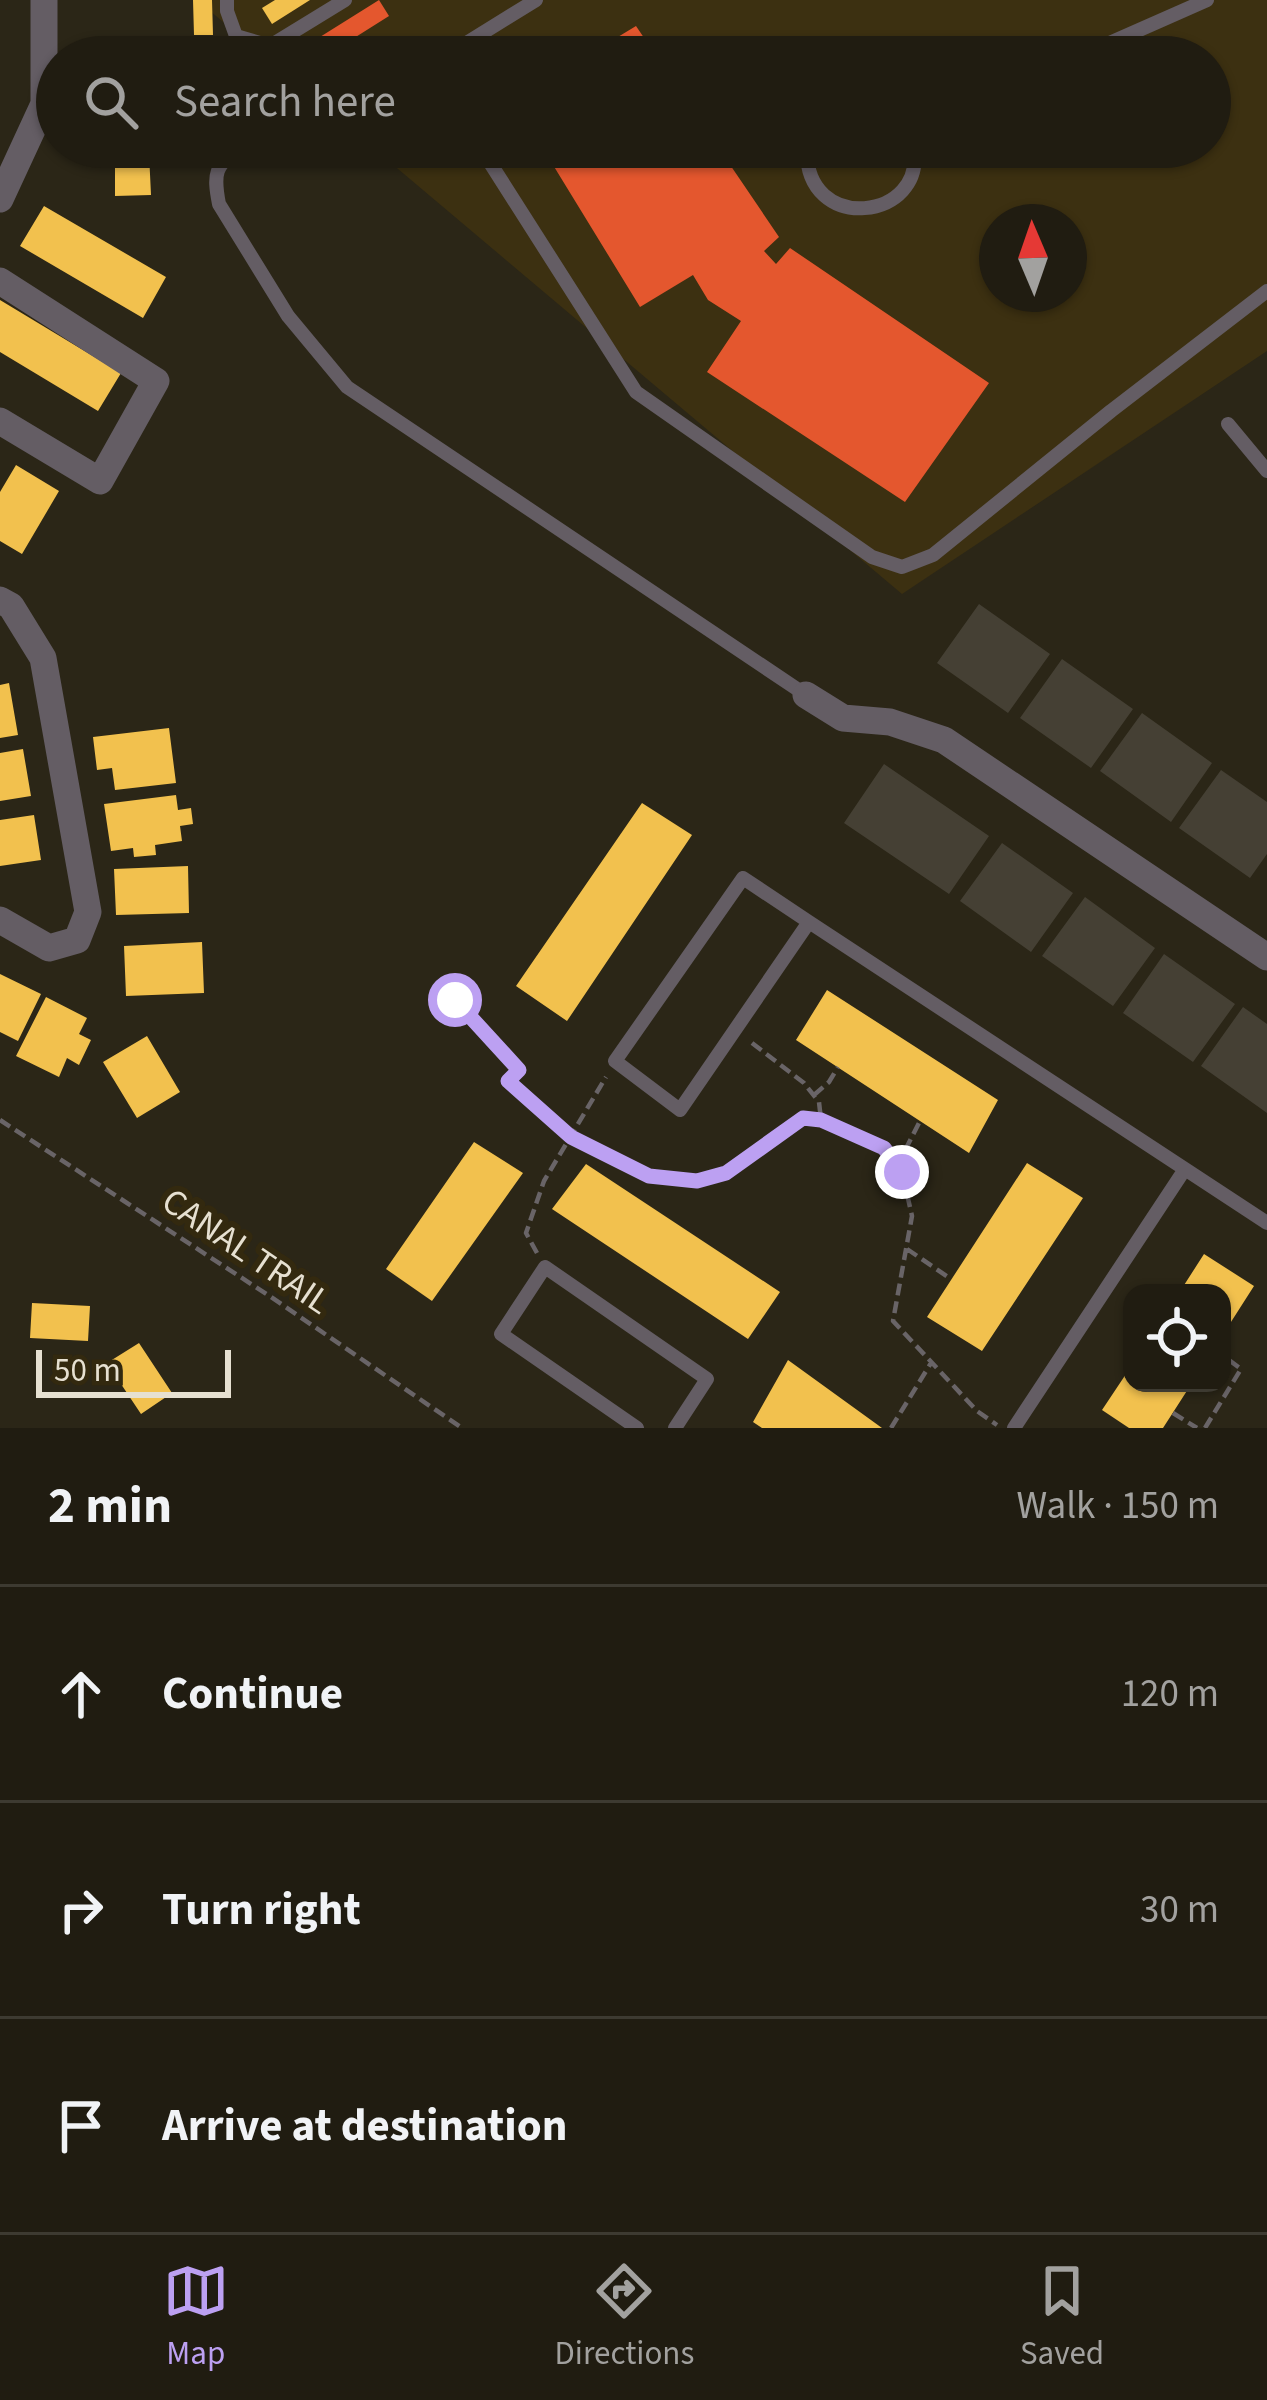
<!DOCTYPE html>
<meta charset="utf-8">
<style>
:root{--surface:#201c11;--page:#28251a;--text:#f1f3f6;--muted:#a2a19f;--line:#3d3a31;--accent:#bca0f2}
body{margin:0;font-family:"Source Sans 3",sans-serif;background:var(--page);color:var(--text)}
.controls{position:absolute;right:36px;bottom:36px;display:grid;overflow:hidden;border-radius:24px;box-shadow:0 3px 9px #0004}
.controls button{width:108px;height:108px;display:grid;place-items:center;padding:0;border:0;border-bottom:3px solid var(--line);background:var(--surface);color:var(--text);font:60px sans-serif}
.compass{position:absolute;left:979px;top:204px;width:108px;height:108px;border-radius:50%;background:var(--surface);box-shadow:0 3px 9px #0004;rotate:358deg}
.scale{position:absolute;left:36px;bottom:30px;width:195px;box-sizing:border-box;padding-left:12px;border:6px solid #e6e0d1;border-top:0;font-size:33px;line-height:42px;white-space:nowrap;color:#e6e0d1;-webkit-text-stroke:9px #33290f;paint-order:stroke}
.stop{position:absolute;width:36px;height:36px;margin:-27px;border:9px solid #bca0f2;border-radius:50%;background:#fff}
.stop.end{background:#bca0f2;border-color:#fff;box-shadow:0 3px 12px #0008}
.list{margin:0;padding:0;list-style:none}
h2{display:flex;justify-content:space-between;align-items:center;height:156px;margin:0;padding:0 48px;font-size:51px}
h2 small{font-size:39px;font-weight:400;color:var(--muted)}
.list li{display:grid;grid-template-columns:78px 1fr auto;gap:36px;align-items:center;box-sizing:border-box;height:216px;padding:0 48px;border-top:3px solid var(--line)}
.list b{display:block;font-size:45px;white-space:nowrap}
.list em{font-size:39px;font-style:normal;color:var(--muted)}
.icon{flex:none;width:66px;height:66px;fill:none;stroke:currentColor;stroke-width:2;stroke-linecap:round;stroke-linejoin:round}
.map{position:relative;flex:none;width:1267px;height:1428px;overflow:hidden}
.search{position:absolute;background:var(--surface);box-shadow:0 3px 9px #0004;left:36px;right:36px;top:36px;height:132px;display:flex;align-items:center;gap:30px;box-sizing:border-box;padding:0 42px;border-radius:66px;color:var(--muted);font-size:45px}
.sheet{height:804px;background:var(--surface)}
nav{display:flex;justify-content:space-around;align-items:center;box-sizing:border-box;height:168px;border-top:3px solid var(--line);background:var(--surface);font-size:33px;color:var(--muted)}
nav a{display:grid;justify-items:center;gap:6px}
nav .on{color:var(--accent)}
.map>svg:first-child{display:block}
.built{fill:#3c3011;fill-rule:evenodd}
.homes{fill:#f2c14e}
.shops{fill:#e4572e}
.building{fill:#454034}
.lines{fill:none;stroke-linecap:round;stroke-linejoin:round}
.path{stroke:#696467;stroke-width:4.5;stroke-dasharray:12 6;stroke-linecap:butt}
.service{stroke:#645d64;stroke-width:14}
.minor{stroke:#645d64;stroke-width:27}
.route{stroke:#bca0f2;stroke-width:15}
.labels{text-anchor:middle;stroke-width:12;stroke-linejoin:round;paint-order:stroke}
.street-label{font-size:36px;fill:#e6e0d1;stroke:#33290f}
</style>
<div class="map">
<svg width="1267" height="1428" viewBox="0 0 1267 1428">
<rect width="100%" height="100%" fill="#2b2617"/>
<!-- built -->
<path class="built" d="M 197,0 L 1267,0 L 1267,351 L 902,594 L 372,147 L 1210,147 L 1210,57 L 265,57 ZM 997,222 L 1069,222 L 1069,294 L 997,294 Z"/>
<!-- homes -->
<path class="homes" d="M 193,0 L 212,0 L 213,35 L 194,35 Z
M 275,0 L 310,0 L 272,24 L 262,8 Z
M 102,147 L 158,147 L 158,153 L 149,153 L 151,195 L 115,196 L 115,153 L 102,154 Z
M 44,206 L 166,277 L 143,318 L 20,246 Z
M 0,300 L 121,373 L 98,411 L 0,352 Z
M 16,465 L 59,491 L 22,554 L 0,541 L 0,492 Z
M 9,683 L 18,735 L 0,738 L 0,685 Z
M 169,728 L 176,783 L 115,790 L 112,768 L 97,770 L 93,737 Z
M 23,749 L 31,796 L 0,801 L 0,753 Z
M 176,795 L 178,810 L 191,808 L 193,824 L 180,826 L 182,841 L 155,845 L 156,855 L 134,857 L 133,848 L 111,851 L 104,804 Z
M 642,803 L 692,835 L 567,1021 L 516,986 Z
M 34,815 L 41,860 L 0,866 L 0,820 Z
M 188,866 L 189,913 L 116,915 L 114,869 Z
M 202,942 L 204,993 L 126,996 L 124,946 Z
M 0,974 L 41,994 L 18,1041 L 0,1032 Z
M 827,990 L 998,1100 L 969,1153 L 796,1040 Z
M 46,997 L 87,1018 L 79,1034 L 91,1040 L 79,1065 L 67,1058 L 59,1077 L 16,1056 Z
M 147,1036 L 180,1092 L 137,1118 L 103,1062 Z
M 474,1142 L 523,1173 L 432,1301 L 386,1269 Z
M 1027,1163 L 1083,1198 L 982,1351 L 927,1317 Z
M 586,1164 L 780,1292 L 748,1339 L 552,1209 Z
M 1204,1254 L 1254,1286 L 1222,1336 L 1222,1293 L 1179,1293 Z
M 32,1303 L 90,1306 L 88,1341 L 30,1338 Z
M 139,1343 L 172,1393 L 141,1414 L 107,1363 Z
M 788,1360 L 882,1428 L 762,1428 L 753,1422 Z
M 1132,1365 L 1132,1383 L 1192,1383 L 1163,1428 L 1129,1428 L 1102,1410 Z"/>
<!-- shops -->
<path class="shops" d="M 379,0 L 389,16 L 324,57 L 288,57 Z
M 636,26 L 657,57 L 568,57 L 593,40 L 598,49 Z
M 542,147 L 718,147 L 779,237 L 764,251 L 776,264 L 790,248 L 989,383 L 905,502 L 707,372 L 741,321 L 708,300 L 693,275 L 640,307 Z"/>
<!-- building -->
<path class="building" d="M 979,604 L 1050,654 L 1008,713 L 937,663 Z
M 1062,659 L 1133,709 L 1091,768 L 1020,718 Z
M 1142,713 L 1212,763 L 1171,822 L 1100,771 Z
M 884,764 L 989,836 L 949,894 L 844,823 Z
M 1221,770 L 1267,802 L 1267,854 L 1250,878 L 1179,828 Z
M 1002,843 L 1073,893 L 1031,952 L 960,901 Z
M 1085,897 L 1155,948 L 1113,1006 L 1042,956 Z
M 1164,954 L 1235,1004 L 1193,1062 L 1123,1013 Z
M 1243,1007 L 1267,1024 L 1267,1113 L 1201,1066 Z"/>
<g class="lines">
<!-- path -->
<path class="path" d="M 455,1000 L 519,1070 L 509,1081 L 571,1137 L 649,1176 L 697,1181 L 726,1173 L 803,1118 L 821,1120 L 883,1148 L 902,1172 L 912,1216 L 893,1321 L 977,1411 L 997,1425
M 752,1043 L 804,1083 L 819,1102 L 821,1120
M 814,1095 L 829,1082 L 838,1067
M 0,1120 L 271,1297 L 462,1428
M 897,1166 L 920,1121
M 907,1249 L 951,1279
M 537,1253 L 526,1233 L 544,1181 L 606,1077
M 1173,1413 L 1197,1428
M 891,1428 L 931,1363
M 1205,1428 L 1241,1369 L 1222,1355"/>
<!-- service -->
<path class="service" d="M 227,0 L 227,11 L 236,36 L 270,46 L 345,0
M 444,57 L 536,0
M 1078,57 L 1207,0
M 240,147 C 215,166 213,173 219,204 L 288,316 L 347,387 L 806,695
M 480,147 L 636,392 L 872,557 L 902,567 L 933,555 L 1111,411 L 1267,291
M 807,147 C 803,237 929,220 913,147
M 1228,424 L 1267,471
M 809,922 L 680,1110 L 615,1061 L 743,878 L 809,922 L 1267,1223
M 637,1428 L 501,1334 L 545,1267 L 707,1379 L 675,1428
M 1014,1428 L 1185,1169"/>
<!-- minor -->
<path class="minor" d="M 0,199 L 44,104 L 44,0
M 0,281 L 156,381 L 100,481 L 0,421
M 0,600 L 11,606 L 43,658 L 88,912 L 77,940 L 49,948 L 0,920
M 806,695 L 843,718 L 890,722 L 944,740 L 1267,957"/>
</g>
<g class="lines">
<!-- route -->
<path class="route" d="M 455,1000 L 519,1070 L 508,1081 L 571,1137 L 649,1176 L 697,1181 L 726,1173 L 803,1118 L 821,1120 L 884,1148 L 902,1172"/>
</g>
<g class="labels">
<!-- street labels -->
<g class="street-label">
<text transform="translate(247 1250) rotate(34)" y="13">CANAL TRAIL</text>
</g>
</g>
</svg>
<div class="controls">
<button><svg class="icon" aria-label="locate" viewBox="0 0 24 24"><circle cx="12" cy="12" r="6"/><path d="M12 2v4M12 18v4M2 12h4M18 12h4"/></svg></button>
</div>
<svg class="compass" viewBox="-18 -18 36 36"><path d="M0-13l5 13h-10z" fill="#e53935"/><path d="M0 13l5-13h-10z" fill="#a2a19f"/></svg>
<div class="scale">50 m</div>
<div class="stop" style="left:455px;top:1000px"></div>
<div class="stop end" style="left:902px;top:1172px"></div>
<div class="search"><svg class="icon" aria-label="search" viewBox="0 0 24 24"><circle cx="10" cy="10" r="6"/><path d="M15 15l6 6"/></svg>Search here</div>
</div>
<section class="sheet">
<h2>2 min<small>Walk · 150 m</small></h2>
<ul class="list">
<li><svg class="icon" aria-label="ahead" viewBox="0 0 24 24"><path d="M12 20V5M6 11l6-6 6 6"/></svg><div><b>Continue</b></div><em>120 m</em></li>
<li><svg class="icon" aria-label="right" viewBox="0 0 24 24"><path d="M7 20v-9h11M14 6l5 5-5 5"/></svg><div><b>Turn right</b></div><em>30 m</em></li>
<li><svg class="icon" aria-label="arrive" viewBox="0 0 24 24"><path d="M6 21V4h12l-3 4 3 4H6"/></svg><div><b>Arrive at destination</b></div></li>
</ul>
</section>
<nav>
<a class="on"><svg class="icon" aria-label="map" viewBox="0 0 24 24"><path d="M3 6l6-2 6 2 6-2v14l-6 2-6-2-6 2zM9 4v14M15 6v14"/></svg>Map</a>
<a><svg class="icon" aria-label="directions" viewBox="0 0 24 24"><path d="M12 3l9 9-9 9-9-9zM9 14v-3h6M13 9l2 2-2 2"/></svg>Directions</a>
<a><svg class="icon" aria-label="saved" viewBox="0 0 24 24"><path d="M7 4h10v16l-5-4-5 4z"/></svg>Saved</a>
</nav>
